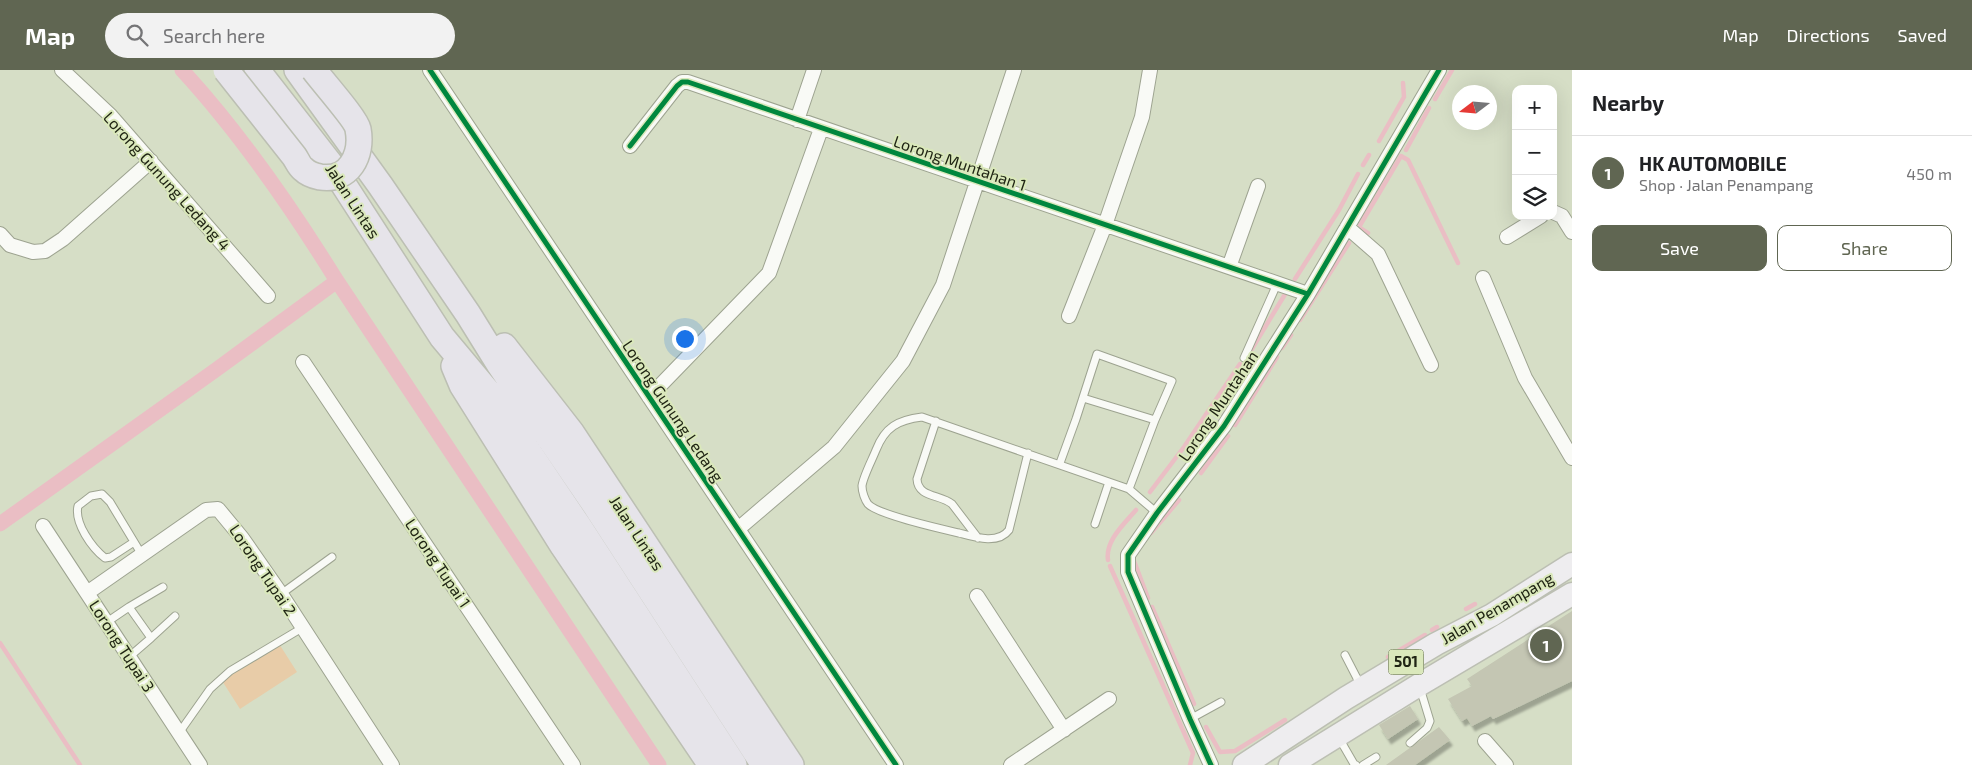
<!DOCTYPE html>
<meta charset="utf-8">
<style>
:root{--surface:#fff;--page:#f2f2f2;--text:#202124;--muted:#757577;--line:#e0e0e0;--accent:#606652}
body{margin:0;font-family:"Exo 2",sans-serif;background:var(--page);color:var(--text)}
.controls{position:absolute;right:15px;top:15px;display:grid;overflow:hidden;border-radius:10px;box-shadow:0 5px 20px #0002}
.controls button{width:45px;height:45px;display:grid;place-items:center;padding:0;border:0;border-bottom:1px solid var(--line);background:var(--surface);color:var(--text);font:25px sans-serif}
.compass{position:absolute;left:1452px;top:15px;width:45px;height:45px;border-radius:50%;background:var(--surface);box-shadow:0 5px 20px #0002;rotate:254deg}
.you{position:absolute;left:684px;top:268px;width:18px;height:18px;margin:-12px;border:4px solid #fff;border-radius:50%;background:#1a73e8;box-shadow:0 0 0 8px #1a73e833}
.badge{display:grid;place-items:center;width:32px;height:32px;border-radius:50%;background:var(--accent);color:#fff;font-size:16px;font-weight:700}
.pin{position:absolute;translate:-50% -50%;border:2px solid #fff;box-shadow:0 1px 5px #0006}
.list{margin:0;padding:0;list-style:none}
h2{display:flex;justify-content:space-between;align-items:center;height:65px;margin:0;padding:0 20px;font-size:21px}
h2 small{font-size:16px;font-weight:400;color:var(--muted)}
.list li{display:grid;grid-template-columns:32px 1fr auto;gap:15px;align-items:center;box-sizing:border-box;height:75px;padding:0 20px;border-top:1px solid var(--line)}
.list b{display:block;font-size:19px;white-space:nowrap}
.list p{margin:0;font-size:16px;white-space:nowrap;color:var(--muted)}
.list em{font-size:16px;font-style:normal;color:var(--muted)}
.actions{display:flex;gap:10px;padding:15px 20px}
.actions a{flex:1;padding:11px 0;border:1px solid var(--accent);border-radius:10px;text-align:center;font-size:18px;color:var(--accent)}
.actions .main{background:var(--accent);color:#fff}
.icon{flex:none;width:28px;height:28px;fill:none;stroke:currentColor;stroke-width:2;stroke-linecap:round;stroke-linejoin:round}
.map{position:relative;flex:none;width:1572px;height:695px;overflow:hidden}
header{display:flex;align-items:center;gap:30px;box-sizing:border-box;height:70px;padding:0 25px;background:var(--accent);color:#fff}
header strong{font-size:24px}
nav{display:flex;gap:28px;margin-inline-start:auto;font-size:18px}
.search{width:350px;height:45px;background:var(--page);display:flex;align-items:center;gap:12px;box-sizing:border-box;padding:0 18px;border-radius:28px;color:var(--muted);font-size:19px}
main{display:flex}
aside{flex:1;background:var(--surface)}
.map>svg:first-child{display:block}
.green{fill:#e8cca8}
.lines{fill:none;stroke-linecap:round;stroke-linejoin:round}
.stream{stroke:#eabec4;stroke-width:4.5}
.canal{stroke:#eabec4;stroke-width:15}
.building{fill:#c4c6b3;filter:url(#shadow)}
.lane-casing{stroke:#9da390;stroke-width:9}
.street-casing{stroke:#9da390;stroke-width:16}
.primary-casing{stroke:#bcbfb3;stroke-width:25}
.highway-casing{stroke:#bcbfb3;stroke-width:28}
.lane{stroke:#f9faf6;stroke-width:7}
.street{stroke:#f9faf6;stroke-width:14}
.primary{stroke:#eeedef;stroke-width:22}
.highway{stroke:#e6e4ea;stroke-width:25}
.highway-bridge-casing{stroke:#bcbfb3;stroke-width:28;stroke-linecap:butt}
.highway-bridge{stroke:#e6e4ea;stroke-width:25}
.cycleway-casing{stroke:#dae8bb;stroke-width:8}
.cycleway{stroke:#00873e;stroke-width:5}
.labels{text-anchor:middle;stroke-width:4;stroke-linejoin:round;paint-order:stroke}
.shield{fill:#dae8bb;stroke:#586046;stroke-width:1}
.shield-label{font-size:15px;font-weight:bold;fill:#202514}
.street-label{font-size:16px;fill:#202514;stroke:#dae8bb}
</style>
<header>
<strong>Map</strong>
<div class="search"><svg class="icon" aria-label="search" viewBox="0 0 24 24"><circle cx="10" cy="10" r="6"/><path d="M15 15l6 6"/></svg>Search here</div>
<nav><a>Map</a><a>Directions</a><a>Saved</a></nav>
</header>
<main>
<div class="map">
<svg width="1572" height="695" viewBox="0 0 1572 695">
<defs>
<filter id="shadow"><feDropShadow dx="3" dy="5.5" stdDeviation="1" flood-color="#0004"/></filter>
</defs>
<rect width="100%" height="100%" fill="#d6dec6"/>
<!-- green -->
<path class="green" d="M 276,569 L 297,602 L 240,639 L 219,606 Z"/>
<g class="lines">
<!-- stream -->
<path class="stream" d="M 1435,29 L 1452,0
M 1379,71 L 1404,27 L 1403,13
M 1406,80 L 1429,38
M 1363,95 L 1369,85
M 1368,163 L 1359,157 L 1401,86 L 1408,90 L 1458,193
M 1295,209 L 1339,140 L 1358,104
M 1300,250 L 1349,173
M 1282,278 L 1291,265
M 1250,282 L 1287,221
M 1235,355 L 1277,287
M 1201,403 L 1228,366
M 1150,422 L 1184,377 L 1240,294
M 1151,463 L 1179,430
M 1108,490 C 1105,471 1124,454 1136,440
M 1134,491 L 1148,528
M 1110,496 L 1193,683 L 1190,695
M 1152,537 L 1194,634
M 1466,539 L 1475,534
M 1432,560 L 1437,557
M 0,573 L 80,695
M 1388,587 L 1425,565
M 1206,657 L 1220,682 L 1235,681 L 1285,650"/>
<!-- canal -->
<path class="canal" d="M 182,0 C 241,64 291,137 337,211 L 659,695
M 0,454 L 217,299 L 337,211"/>
</g>
<!-- building -->
<path class="building" d="M 1572,541 L 1572,611 L 1493,649 L 1491,646 L 1472,656 L 1467,648 L 1462,651 L 1448,629 L 1472,616 L 1467,609 Z
M 1410,636 L 1418,649 L 1388,669 L 1379,655 Z
M 1439,657 L 1450,670 L 1415,695 L 1386,695 Z"/>
<g class="lines">
<!-- lane casing -->
<g class="lane-casing">
<path id="lane" d="M 1244,288 L 1277,214
M 1083,328 L 1155,350 L 1129,419
M 936,351 L 917,409 C 918,428 940,424 952,434 L 978,468
M 1028,383 L 1009,460 C 998,475 974,467 959,463 C 942,459 878,445 868,434 C 865,430 862,422 862,416 C 863,407 872,390 876,380 C 885,357 898,350 922,347 L 1129,419 L 1157,443
M 1060,393 L 1076,349 L 1097,284 L 1172,311 L 1155,350
M 1095,454 L 1109,412
M 134,472 L 111,487 L 105,488 C 92,478 74,453 78,436 L 91,426 L 102,424 L 110,432 L 142,485
M 281,524 L 332,487
M 129,537 L 163,517
M 107,552 L 129,537 L 151,568 L 129,587
M 151,568 L 175,546
M 1345,585 L 1361,616
M 1190,649 L 1221,632
M 179,663 L 210,619 L 230,601 L 302,558
M 1339,668 L 1354,694 L 1356,695
M 1410,673 L 1427,658 L 1430,651 L 1420,618
M 1363,695 L 1376,687"/>
</g>
<!-- street casing -->
<g class="street-casing">
<path id="street" d="M 62,0 L 110,45 L 268,226
M 430,0 L 896,695
M 797,50 L 814,0
M 630,76 L 677,16 L 682,12 L 688,12 L 1308,224
M 1553,142 L 1562,146 L 1572,162
M 1347,157 L 1378,184 L 1431,295
M 0,164 L 10,175 L 33,182 L 45,181 L 63,169 L 151,91
M 1507,167 L 1541,146
M 1229,197 L 1258,116
M 1483,208 L 1525,308 L 1572,388
M 1069,246 L 1105,155 L 1142,47 L 1150,0
M 303,292 L 573,695
M 649,327 L 769,203 L 821,59
M 43,456 L 200,695
M 738,459 L 834,377 L 903,291 L 943,215 L 1014,0
M 87,523 L 206,440 L 218,439 L 242,468 L 281,524 L 392,695
M 977,526 L 1064,660
M 1485,671 L 1506,695
M 1011,695 L 1109,629
M 1211,695 L 1190,649 L 1128,502 L 1128,485 L 1157,443 L 1224,356 L 1308,224 L 1439,0"/>
</g>
<!-- primary casing -->
<g class="primary-casing">
<path id="primary" d="M 1244,695 L 1346,628 L 1436,574 L 1492,545 L 1572,494
M 1290,695 L 1419,615 L 1572,524"/>
</g>
<!-- highway casing -->
<g class="highway-casing">
<path id="highway" d="M 257,0 L 331,95 L 442,267 L 488,322 L 578,455 L 734,695
M 297,0 L 380,115 L 468,244 L 499,294 L 595,435 L 764,695
M 504,276 L 571,362 L 791,695
M 454,296 L 462,315 L 563,476 L 711,695"/>
</g>
<!-- lane -->
<use href="#lane" class="lane"/>
<!-- street -->
<use href="#street" class="street"/>
<!-- primary -->
<use href="#primary" class="primary"/>
<!-- highway -->
<use href="#highway" class="highway"/>
<!-- highway-bridge casing -->
<g class="highway-bridge-casing">
<path id="highway-bridge" d="M 226,0 L 294,86 C 297,90 299,96 303,99 C 307,103 315,106 320,107 C 349,112 363,85 358,59 C 356,49 322,11 314,0"/>
</g>
<!-- highway-bridge -->
<use href="#highway-bridge" class="highway-bridge"/>
<!-- cycleway casing -->
<g class="cycleway-casing">
<path id="cycleway" d="M 430,0 L 896,695
M 630,76 L 677,16 L 682,12 L 688,12 L 1308,224
M 1211,695 L 1190,649 L 1128,502 L 1128,485 L 1157,443 L 1224,356 L 1308,224 L 1439,0"/>
</g>
<!-- cycleway -->
<use href="#cycleway" class="cycleway"/>
</g>
<g class="labels">
<!-- shield labels -->
<rect class="shield" x="1388.5" y="579.5" width="35" height="25" rx="4"/>
<g class="shield-label">
<text x="1406" y="597">501</text>
</g>
<!-- street labels -->
<g class="street-label">
<text transform="translate(960 93) rotate(19)" y="6">Lorong Muntahan 1</text>
<text transform="translate(167 111) rotate(48)" y="6">Lorong Gunung Ledang 4</text>
<text transform="translate(353 131) rotate(57)" y="6">Jalan Lintas</text>
<text transform="translate(1218 336) rotate(-56)" y="6">Lorong Muntahan</text>
<text transform="translate(673 341) rotate(56)" y="6">Lorong Gunung Ledang</text>
<text transform="translate(637 463) rotate(57)" y="6">Jalan Lintas</text>
<text transform="translate(438 493) rotate(56)" y="6">Lorong Tupai 1</text>
<text transform="translate(263 500) rotate(56)" y="6">Lorong Tupai 2</text>
<text transform="translate(1497 538) rotate(-30)" y="6">Jalan Penampang</text>
<text transform="translate(122 576) rotate(57)" y="6">Lorong Tupai 3</text>
</g>
</g>
</svg>
<div class="controls">
<button>+</button>
<button>−</button>
<button><svg class="icon" aria-label="layers" viewBox="0 0 24 24"><path d="M12 4l9 5-9 5-9-5zM3 14l9 5 9-5"/></svg></button>
</div>
<svg class="compass" viewBox="-18 -18 36 36"><path d="M0-13l5 13h-10z" fill="#e53935"/><path d="M0 13l5-13h-10z" fill="#757577"/></svg>
<div class="you"></div>
<div class="pin badge" style="left:1546px;top:575px">1</div>
</div>
<aside>
<h2>Nearby<small></small></h2>
<ul class="list">
<li><span class="badge">1</span><div><b>HK AUTOMOBILE</b><p>Shop · Jalan Penampang</p></div><em>450 m</em></li>
</ul>
<div class="actions"><a class="main">Save</a><a>Share</a></div>
</aside>
</main>
